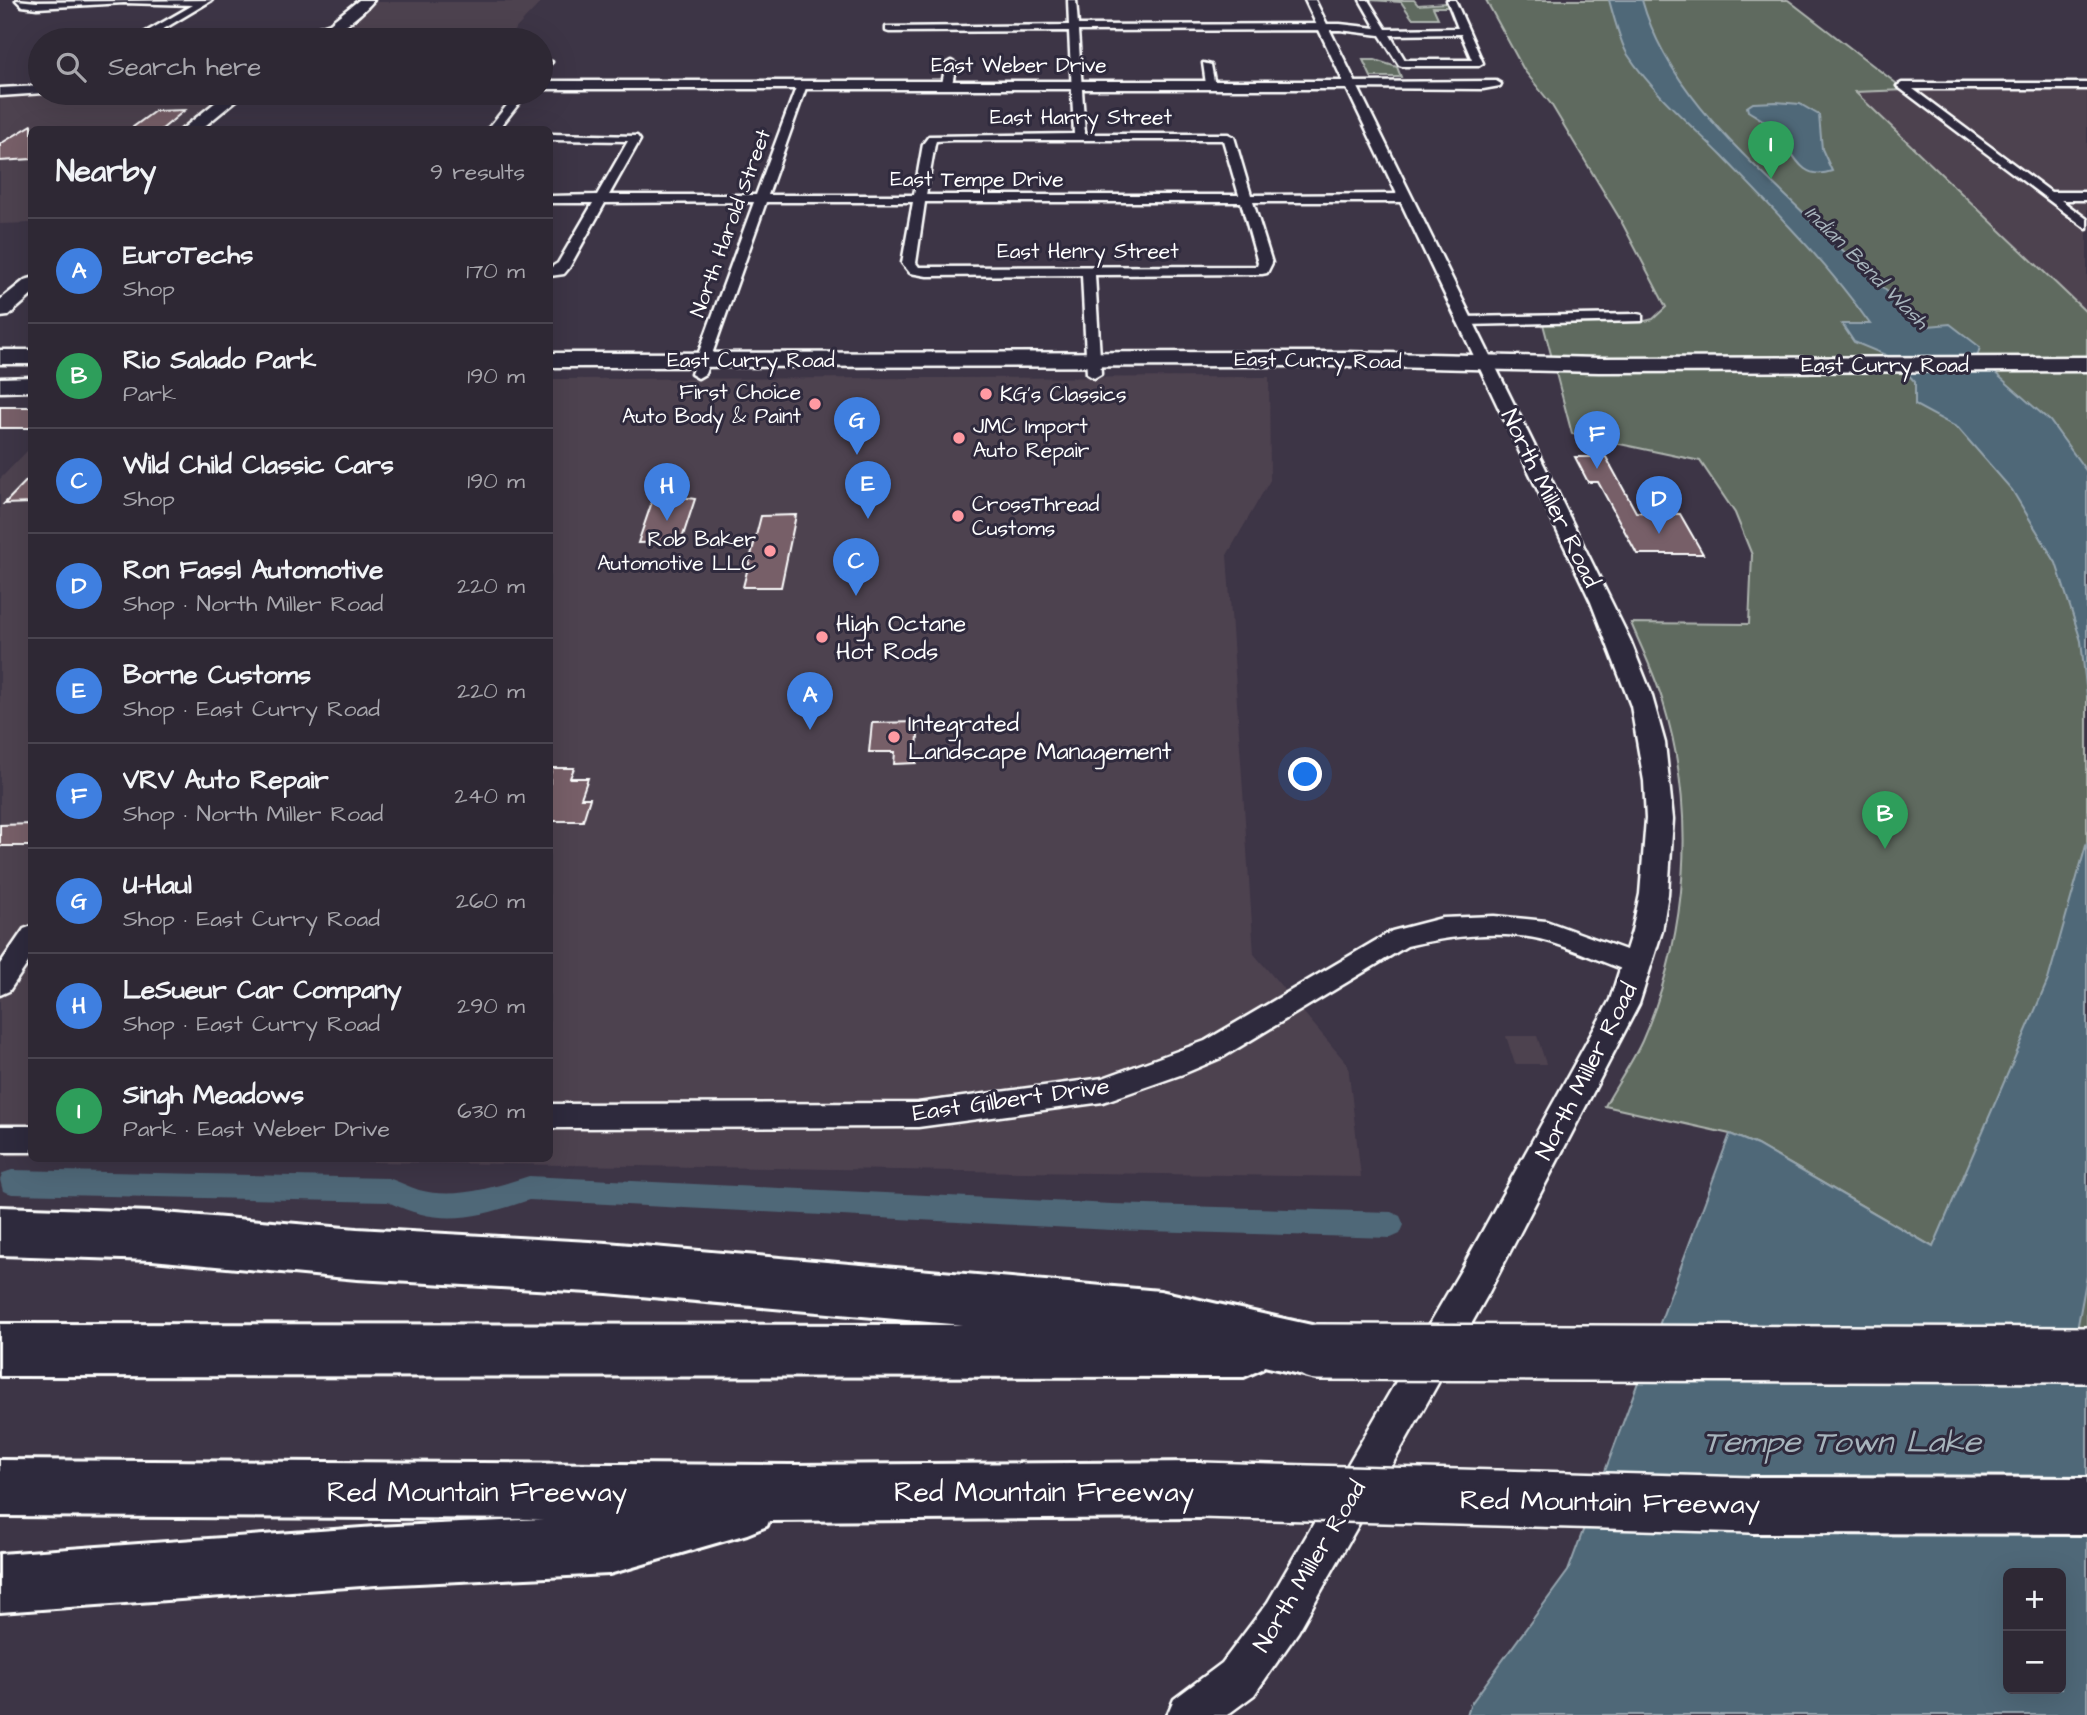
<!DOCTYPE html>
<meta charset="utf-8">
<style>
:root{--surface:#2e2834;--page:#3a3440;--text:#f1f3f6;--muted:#a7a6ac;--line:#49444f;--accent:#ff9aa2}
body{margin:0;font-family:"Architects Daughter",sans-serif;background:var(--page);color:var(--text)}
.controls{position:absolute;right:21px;bottom:21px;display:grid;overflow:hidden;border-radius:10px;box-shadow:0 7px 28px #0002}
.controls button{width:63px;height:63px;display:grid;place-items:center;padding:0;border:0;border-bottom:2px solid var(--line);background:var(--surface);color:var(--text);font:35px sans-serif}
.you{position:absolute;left:1306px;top:775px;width:24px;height:24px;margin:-18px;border:5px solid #fff;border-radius:50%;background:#1a73e8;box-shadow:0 0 0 10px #1a73e833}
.badge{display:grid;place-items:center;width:46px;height:46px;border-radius:50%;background:var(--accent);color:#fff;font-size:23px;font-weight:700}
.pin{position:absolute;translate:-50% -58px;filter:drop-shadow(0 2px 4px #0008)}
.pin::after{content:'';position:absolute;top:37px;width:24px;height:21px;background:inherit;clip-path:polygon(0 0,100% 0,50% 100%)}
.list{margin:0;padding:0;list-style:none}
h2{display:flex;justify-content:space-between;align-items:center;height:91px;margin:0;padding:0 28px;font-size:30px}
h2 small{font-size:23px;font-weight:400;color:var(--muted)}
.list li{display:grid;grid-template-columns:46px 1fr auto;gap:21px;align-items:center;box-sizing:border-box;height:105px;padding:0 28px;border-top:2px solid var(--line)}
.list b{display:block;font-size:26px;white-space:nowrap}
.list p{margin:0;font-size:23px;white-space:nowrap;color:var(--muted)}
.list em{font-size:23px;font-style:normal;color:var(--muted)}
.icon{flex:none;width:38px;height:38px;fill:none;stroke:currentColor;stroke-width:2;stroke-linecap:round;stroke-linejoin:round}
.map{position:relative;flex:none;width:2087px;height:1715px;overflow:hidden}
.search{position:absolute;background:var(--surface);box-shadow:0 7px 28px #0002;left:28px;top:28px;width:525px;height:77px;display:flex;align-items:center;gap:18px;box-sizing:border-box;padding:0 24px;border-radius:38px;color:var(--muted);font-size:26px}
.panel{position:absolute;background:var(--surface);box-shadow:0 7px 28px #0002;left:28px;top:126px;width:525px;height:1036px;border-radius:10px}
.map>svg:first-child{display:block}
.built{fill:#4e4250}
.green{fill:#5e6a5f;stroke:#aeb4af;stroke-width:2}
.water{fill:#4f6878;stroke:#95a4ae;stroke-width:2;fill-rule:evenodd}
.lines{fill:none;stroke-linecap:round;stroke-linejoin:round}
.canal{fill:#4f6878;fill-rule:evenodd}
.building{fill:#775f68;stroke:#fff;stroke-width:2}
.minor-casing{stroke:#fff;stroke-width:5}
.tertiary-casing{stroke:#fff;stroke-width:5}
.primary-casing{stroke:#fff;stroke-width:5}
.motorway-casing{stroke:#fff;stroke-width:6}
.minor{fill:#2f2a3d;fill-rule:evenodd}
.tertiary{fill:#2f2a3d;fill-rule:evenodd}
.primary{fill:#2f2a3d;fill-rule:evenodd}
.motorway{fill:#2f2a3d;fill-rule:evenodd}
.motorway-bridge-casing{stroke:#fff;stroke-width:60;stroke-linecap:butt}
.motorway-bridge{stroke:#2f2a3d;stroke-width:55}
.poi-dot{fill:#ff9aa2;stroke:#2f2a3d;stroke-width:2.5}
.labels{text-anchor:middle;stroke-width:6;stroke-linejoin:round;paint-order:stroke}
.far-street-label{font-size:21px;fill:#fff;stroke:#2f2a3d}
.far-water-label{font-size:21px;font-style:italic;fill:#a7b4bc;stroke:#2f2a3d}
.far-poi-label{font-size:21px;fill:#fff;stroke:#2f2a3d;text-anchor:start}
.street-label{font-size:24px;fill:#fff;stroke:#2f2a3d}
.poi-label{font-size:24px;fill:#fff;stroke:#2f2a3d;text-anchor:start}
.near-street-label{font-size:28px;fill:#fff;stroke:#2f2a3d}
.near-water-label{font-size:32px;font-style:italic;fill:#a7b4bc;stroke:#2f2a3d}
</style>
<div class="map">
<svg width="2087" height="1715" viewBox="0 0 2087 1715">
<rect width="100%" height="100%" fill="#3d3546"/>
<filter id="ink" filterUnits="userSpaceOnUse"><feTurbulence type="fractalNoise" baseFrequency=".0143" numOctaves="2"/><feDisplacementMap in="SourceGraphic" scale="14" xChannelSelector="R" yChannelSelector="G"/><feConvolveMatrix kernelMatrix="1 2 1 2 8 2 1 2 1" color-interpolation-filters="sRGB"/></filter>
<g filter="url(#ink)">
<!-- built -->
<path class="built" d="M 375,2 L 541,2 L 505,40 L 328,40 Z
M 1920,89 L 2087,89 L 2087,313 L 1854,92 Z
M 40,90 L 40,93 L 237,93 L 189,129 L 32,130 L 31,223 L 0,224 L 0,92 Z
M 1269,377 L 1270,480 L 1227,555 L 1254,954 L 1348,1065 L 1361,1177 L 177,1159 L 550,1158 L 550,379 Z
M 31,447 L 32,1156 L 0,1156 L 0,479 Z
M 1506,1036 L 1537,1036 L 1546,1064 L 1515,1064 Z"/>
<!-- green -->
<path class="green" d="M 1370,0 L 1414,0 L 1418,5 L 1446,3 L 1448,7 L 1433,7 L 1438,18 L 1412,18 L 1401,2 Z
M 1486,0 L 1788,0 L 1905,90 L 1855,92 L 2087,313 L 2087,1336 L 1757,1145 L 1730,1134 L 1605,1106 C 1617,1084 1632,1063 1642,1041 C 1688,936 1697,812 1663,702 C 1655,675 1642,649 1631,623 L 1749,624 L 1752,555 L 1735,513 L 1700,461 L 1572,434 L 1543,324 L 1641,322 L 1653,319 L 1666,307 L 1620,219 L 1551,104 L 1524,70 Z
M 1363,60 L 1375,60 L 1397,67 L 1401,77 L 1371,77 Z"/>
<!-- water -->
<path class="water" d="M 1609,0 L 1642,0 C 1667,90 1744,155 1809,218 C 1848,255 1886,293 1928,326 L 1950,324 L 1980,347 L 1977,357 L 2050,421 L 2087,472 L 2087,696 L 2081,641 L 2056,563 L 2012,490 L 1958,428 L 1915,405 L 1915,382 L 1893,358 L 1854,342 L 1842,324 L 1870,324 C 1827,263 1774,210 1722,156 C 1689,123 1654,94 1628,55 C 1622,47 1612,11 1609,0 Z
M 1776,102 L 1800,104 L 1819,115 L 1822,149 L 1832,171 C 1801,182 1794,154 1779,134 C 1771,124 1759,118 1748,111 L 1747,107 L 1753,103 Z
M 2087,842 L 2087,1276 L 2077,1330 L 2087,1336 L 2087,1715 L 1467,1715 L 1470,1705 L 1568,1571 L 1730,1134 L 1757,1145 L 1933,1247 L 2048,980 ZM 2008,1573 L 2061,1573 L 2061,1689 L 2008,1689 Z"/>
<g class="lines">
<!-- canal -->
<path class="canal" d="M 12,1170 L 388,1178 C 398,1181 409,1187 419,1190 C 455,1200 495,1187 529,1176 L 1112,1204 L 1391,1212 L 1400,1216 L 1404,1225 L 1400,1234 L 1391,1238 L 1112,1230 L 529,1200 C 476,1218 440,1227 388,1202 L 12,1194 L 3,1191 L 0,1180 L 3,1173 Z"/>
</g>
<!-- building -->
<path class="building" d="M 185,110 L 161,130 L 129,130 L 155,111 Z
M 32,125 L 32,159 L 0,161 L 0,144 Z
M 0,407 L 32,407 L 32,428 L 0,428 Z
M 1575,457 L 1606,457 L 1636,512 L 1680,514 L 1703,554 L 1637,554 L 1598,482 L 1588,482 Z
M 32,475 L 32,503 L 4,504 Z
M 655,493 L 695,499 L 681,542 L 638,543 Z
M 796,515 L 781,587 L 743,587 L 761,516 Z
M 919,722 L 916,763 L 894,764 L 895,752 L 869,752 L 872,723 Z
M 552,768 L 574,768 L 570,778 L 588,778 L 581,798 L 590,798 L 583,821 L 550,821 L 550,775 Z
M 32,824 L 32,846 L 0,846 L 0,825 Z"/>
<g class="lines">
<!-- minor casing -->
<g class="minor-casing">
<path id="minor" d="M 16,0 L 37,2 L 212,0 L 145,40 L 99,40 L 94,37 L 99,34 L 139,36 L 193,5 L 124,3 L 37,8 L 22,6 Z
M 1068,0 L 1076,0 L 1078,25 L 1340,24 L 1376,28 L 1360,0 L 1368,0 L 1386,29 L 1458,28 L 1447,0 L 1455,0 L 1483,63 L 1478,66 L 1402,66 L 1399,65 L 1380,35 L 1340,30 L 1078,31 L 1085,134 L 1228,134 L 1234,137 L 1251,195 L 1404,194 L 1410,198 L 1404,202 L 1253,202 L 1272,263 L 1267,273 L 1262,274 L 1095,275 L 1101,374 L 1094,378 L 1087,374 L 1082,275 L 927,276 L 910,273 L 902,263 L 913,202 L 766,202 L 705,374 L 698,378 L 691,374 L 754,202 L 605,203 L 569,268 L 564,274 L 550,276 L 550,268 L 558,263 L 593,203 L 550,203 L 550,196 L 597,195 L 628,141 L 550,140 L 550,134 L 637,136 L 640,140 L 609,195 L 756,195 L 797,85 L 802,82 L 807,85 L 768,195 L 914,195 L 923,144 L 929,136 L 1074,134 L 1069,31 L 889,32 L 886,31 L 886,27 L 1069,25 ZM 1461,34 L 1472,60 L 1405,60 L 1390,35 ZM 952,140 L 1223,140 L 1239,195 L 926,195 L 935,144 L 936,141 ZM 925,202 L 1241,202 L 1258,263 L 1257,266 L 919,267 L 916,263 Z
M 544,60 L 552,62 L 541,72 L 541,63 Z
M 951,61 L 956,64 L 952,84 L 947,87 L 942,84 L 946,64 Z
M 1203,63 L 1211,65 L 1215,86 L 1206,84 Z
M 1496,81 L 1501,84 L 1500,86 L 1483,89 L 1350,88 L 1345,85 L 1350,82 Z
M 2087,83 L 2087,89 L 1913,89 L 2051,192 L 2087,192 L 2087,200 L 2061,200 L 2087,219 L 2087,229 L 1897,86 L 1902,83 Z
M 517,93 L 527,93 L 498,130 L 487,130 Z
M 1637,314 L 1642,315 L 1642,321 L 1464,325 L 1457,321 L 1464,317 Z
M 1494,916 L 1546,921 L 1648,958 L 1651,965 L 1648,972 L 1639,975 C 1608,965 1578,950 1547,941 C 1505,929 1449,936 1407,946 L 1223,1057 L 1183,1074 L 1103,1102 L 918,1127 L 550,1128 L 550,1104 L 918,1103 L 1103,1078 L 1205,1041 L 1392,931 L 1442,918 Z
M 32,926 L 32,957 L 9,991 L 0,995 L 0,964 L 24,929 Z
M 0,1126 L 32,1126 L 32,1152 L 0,1152 Z"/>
</g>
<!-- tertiary casing -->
<g class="tertiary-casing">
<path id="tertiary" d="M 1305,0 L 1315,0 L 1630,640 L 1651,693 L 1665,743 L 1673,819 L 1668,894 L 1662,931 L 1639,1004 L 1487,1296 L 1298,1632 L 1254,1695 L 1227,1715 L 1167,1715 L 1174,1699 L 1222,1663 L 1268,1602 L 1461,1270 L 1610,1000 L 1632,931 L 1640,894 L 1646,819 L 1644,781 L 1631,706 L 1591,602 L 1347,89 L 541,89 L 541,81 L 1343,81 Z
M 40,86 L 40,93 L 44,93 L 0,96 L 0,88 Z"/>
</g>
<!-- primary casing -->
<g class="primary-casing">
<path id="primary" d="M 359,0 L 374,0 C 356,21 328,40 301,40 L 313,29 L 330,23 Z
M 227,93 L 245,93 L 200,130 L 181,130 Z
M 32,278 L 32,295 L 8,316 L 0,317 L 0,300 L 25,280 Z
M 0,350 L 32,350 L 32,364 L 0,364 Z
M 1345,352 L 1599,358 L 2087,357 L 2087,371 L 1599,372 L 1345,366 L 550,367 L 550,353 Z
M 32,377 L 32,391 L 0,392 L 0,378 Z"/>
</g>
<!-- motorway casing -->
<g class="motorway-casing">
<path id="motorway" d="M 0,1207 L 152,1212 L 357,1229 L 607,1243 L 1160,1291 L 1316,1326 L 1334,1334 L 1342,1352 L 1334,1370 L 1316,1378 L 1264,1366 L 1262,1369 L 1244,1377 L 0,1376 L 0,1324 L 962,1325 L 607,1293 L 357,1279 L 152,1260 L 0,1255 Z
M 0,1460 L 791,1465 L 1201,1462 L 1221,1470 L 1229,1490 L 1221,1510 L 1201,1518 L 769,1521 L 767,1526 L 747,1534 L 609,1574 L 376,1585 L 0,1612 L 0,1554 L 376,1527 L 543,1519 L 0,1516 Z
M 1752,1477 L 2087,1478 L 2087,1534 L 1752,1533 L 1732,1525 L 1724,1505 L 1732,1485 Z"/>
</g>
<!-- minor -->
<use href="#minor" class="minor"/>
<!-- tertiary -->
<use href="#tertiary" class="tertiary"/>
<!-- primary -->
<use href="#primary" class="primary"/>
<!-- motorway -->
<use href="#motorway" class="motorway"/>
<!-- motorway-bridge casing -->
<g class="motorway-bridge-casing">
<path id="motorway-bridge" d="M 1316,1352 L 2087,1355
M 1201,1490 L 1752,1505"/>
</g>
<!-- motorway-bridge -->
<use href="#motorway-bridge" class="motorway-bridge"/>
</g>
</g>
<!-- markers -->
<g class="poi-dot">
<circle cx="986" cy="394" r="7"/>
<circle cx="815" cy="404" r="7"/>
<circle cx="959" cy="438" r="7"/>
<circle cx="958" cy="516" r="7"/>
<circle cx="770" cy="551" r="7"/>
<circle cx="822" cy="637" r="7"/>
<circle cx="894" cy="737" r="7"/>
</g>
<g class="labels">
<!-- far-street labels -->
<g class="far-street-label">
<text x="1019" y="72">East Weber Drive</text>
<text x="1081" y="124">East Harry Street</text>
<text x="977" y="186">East Tempe Drive</text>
<text transform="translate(730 223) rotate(-70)" y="7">North Harold Street</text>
<text x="1088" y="258">East Henry Street</text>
<text x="751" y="367">East Curry Road</text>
<text transform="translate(1318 360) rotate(1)" y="7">East Curry Road</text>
<text x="1885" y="372">East Curry Road</text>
</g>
<!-- far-water labels -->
<g class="far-water-label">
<text transform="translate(1867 267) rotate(45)" y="7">Indian Bend Wash</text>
</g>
<!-- far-poi labels -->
<g class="far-poi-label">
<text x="801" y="399" text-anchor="end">First Choice<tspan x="801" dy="24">Auto Body &amp; Paint</tspan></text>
<text x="1000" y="401">KG's Classics</text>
<text x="973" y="433">JMC Import<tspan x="973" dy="24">Auto Repair</tspan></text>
<text x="972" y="511">CrossThread<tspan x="972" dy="24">Customs</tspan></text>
<text x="756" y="546" text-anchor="end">Rob Baker<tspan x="756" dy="24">Automotive LLC</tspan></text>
</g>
<!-- street labels -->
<g class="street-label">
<text transform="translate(1551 498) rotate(64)" y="8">North Miller Road</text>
<text transform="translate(1586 1071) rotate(-63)" y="8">North Miller Road</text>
<text transform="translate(1011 1099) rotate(-8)" y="8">East Gilbert Drive</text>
<text transform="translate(1309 1566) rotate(-59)" y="8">North Miller Road</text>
</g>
<!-- poi labels -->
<g class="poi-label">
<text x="836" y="631">High Octane<tspan x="836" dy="28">Hot Rods</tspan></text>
<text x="908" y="731">Integrated<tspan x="908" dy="28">Landscape Management</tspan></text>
</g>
<!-- near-street labels -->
<g class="near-street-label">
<text x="477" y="1501">Red Mountain Freeway</text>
<text x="1044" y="1501">Red Mountain Freeway</text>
<text transform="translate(1610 1501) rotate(1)" y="10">Red Mountain Freeway</text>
</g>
<!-- near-water labels -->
<g class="near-water-label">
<text x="1842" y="1452">Tempe Town Lake</text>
</g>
</g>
</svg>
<div class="controls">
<button>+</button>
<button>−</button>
</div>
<div class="you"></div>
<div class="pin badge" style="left:810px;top:730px;background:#3f7fe0">A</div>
<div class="pin badge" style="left:1885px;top:849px;background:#2e9e5b">B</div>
<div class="pin badge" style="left:856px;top:596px;background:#3f7fe0">C</div>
<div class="pin badge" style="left:1659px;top:534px;background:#3f7fe0">D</div>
<div class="pin badge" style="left:868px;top:519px;background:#3f7fe0">E</div>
<div class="pin badge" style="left:1597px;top:469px;background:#3f7fe0">F</div>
<div class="pin badge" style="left:857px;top:455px;background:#3f7fe0">G</div>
<div class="pin badge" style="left:667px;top:521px;background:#3f7fe0">H</div>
<div class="pin badge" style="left:1771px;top:179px;background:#2e9e5b">I</div>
<div class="search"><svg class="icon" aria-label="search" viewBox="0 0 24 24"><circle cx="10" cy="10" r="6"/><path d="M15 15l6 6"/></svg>Search here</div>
<section class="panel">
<h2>Nearby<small>9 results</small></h2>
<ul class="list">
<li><span class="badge" style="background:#3f7fe0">A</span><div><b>EuroTechs</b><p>Shop</p></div><em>170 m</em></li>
<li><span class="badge" style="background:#2e9e5b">B</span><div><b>Rio Salado Park</b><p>Park</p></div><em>190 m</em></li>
<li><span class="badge" style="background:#3f7fe0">C</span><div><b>Wild Child Classic Cars</b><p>Shop</p></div><em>190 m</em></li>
<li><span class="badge" style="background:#3f7fe0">D</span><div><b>Ron Fassl Automotive</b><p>Shop · North Miller Road</p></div><em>220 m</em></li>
<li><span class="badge" style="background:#3f7fe0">E</span><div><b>Borne Customs</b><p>Shop · East Curry Road</p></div><em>220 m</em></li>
<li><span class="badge" style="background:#3f7fe0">F</span><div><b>VRV Auto Repair</b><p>Shop · North Miller Road</p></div><em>240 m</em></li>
<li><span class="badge" style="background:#3f7fe0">G</span><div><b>U-Haul</b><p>Shop · East Curry Road</p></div><em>260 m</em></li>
<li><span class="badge" style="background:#3f7fe0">H</span><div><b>LeSueur Car Company</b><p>Shop · East Curry Road</p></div><em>290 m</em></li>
<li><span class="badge" style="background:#2e9e5b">I</span><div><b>Singh Meadows</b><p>Park · East Weber Drive</p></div><em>630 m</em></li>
</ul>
</section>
</div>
